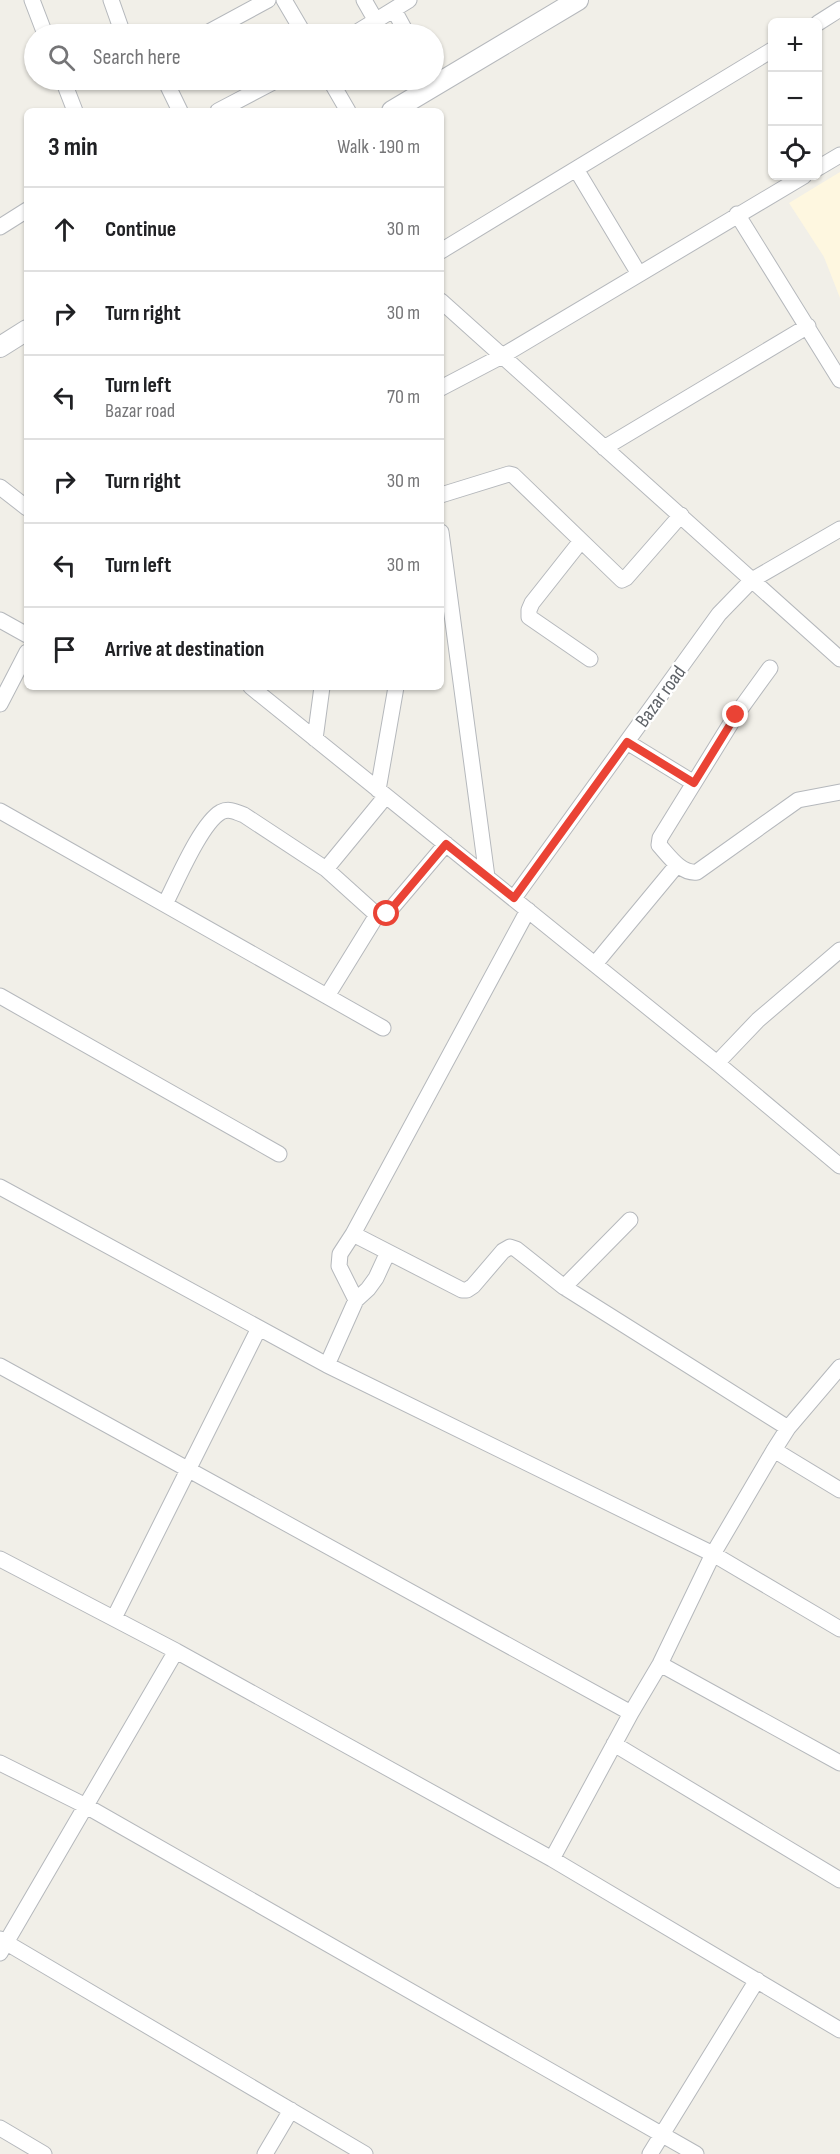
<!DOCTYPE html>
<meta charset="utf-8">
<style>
:root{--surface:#fff;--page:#f2f2f2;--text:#202124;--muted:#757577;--line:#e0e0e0}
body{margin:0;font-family:"Sofia Sans Condensed",sans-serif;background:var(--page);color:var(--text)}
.controls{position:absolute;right:18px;top:18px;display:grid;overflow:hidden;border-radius:9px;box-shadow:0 2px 4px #0004}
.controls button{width:54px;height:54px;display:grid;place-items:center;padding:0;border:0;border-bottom:2px solid var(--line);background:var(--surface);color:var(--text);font:30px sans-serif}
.stop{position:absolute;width:18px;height:18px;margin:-14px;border:4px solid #ea4335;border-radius:50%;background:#fff}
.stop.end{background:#ea4335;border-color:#fff;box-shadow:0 2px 6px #0008}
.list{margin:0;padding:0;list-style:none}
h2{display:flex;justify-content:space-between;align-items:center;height:78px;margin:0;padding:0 24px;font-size:26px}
h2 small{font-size:20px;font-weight:400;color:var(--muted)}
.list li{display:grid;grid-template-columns:39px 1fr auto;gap:18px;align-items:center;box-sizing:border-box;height:84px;padding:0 24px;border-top:2px solid var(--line)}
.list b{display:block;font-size:22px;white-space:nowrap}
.list p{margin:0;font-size:20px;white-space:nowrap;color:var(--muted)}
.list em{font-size:20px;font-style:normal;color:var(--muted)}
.icon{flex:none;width:33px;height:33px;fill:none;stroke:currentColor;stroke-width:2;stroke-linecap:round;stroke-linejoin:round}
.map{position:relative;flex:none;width:840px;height:2154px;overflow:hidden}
.search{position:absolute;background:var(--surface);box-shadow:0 2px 4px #0004;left:24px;top:24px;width:420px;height:66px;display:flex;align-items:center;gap:15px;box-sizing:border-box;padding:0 21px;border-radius:33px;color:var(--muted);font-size:22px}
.panel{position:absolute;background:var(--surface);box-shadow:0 2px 4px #0004;left:24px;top:108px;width:420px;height:582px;border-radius:9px}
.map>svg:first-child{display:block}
.commercial{fill:#fef7e0}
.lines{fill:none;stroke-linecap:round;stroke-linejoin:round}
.minor-casing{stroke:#b5b8bc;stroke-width:17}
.tertiary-casing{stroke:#b5b8bc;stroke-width:22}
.minor{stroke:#fff;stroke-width:15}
.tertiary{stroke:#fff;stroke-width:20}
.route{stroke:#ea4335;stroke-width:8}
.labels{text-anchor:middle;stroke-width:5;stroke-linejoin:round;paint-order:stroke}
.street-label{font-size:20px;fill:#5f6368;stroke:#fff}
</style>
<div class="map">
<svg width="840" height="2154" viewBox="0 0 840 2154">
<rect width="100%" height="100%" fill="#f1efe8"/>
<!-- commercial -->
<path class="commercial" d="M 840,172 L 840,298 L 824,257 L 789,203 Z"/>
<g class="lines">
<!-- minor casing -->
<g class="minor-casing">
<path id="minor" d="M 32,0 L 45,34
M 111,0 L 123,34
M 284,0 L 304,34
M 364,0 L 376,21
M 394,10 L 407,34
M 818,23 L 840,9
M 205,34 L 268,0
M 354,34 L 409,0
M 63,80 L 75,111
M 165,80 L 180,111
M 330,80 L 348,111
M 218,111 L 277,80
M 818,168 L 840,155
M 576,169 L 639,274
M 737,214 L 840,380
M 0,227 L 27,210
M 441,251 L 772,50
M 441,301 L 840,659
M 441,388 L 502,356 L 804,176
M 604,448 L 808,326
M 0,487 L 27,508
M 441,495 L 509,474 L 513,475 L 622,580 L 626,578 L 681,515
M 441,532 L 487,877
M 581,541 L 532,603 L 529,610 L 529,617 L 590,659
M 0,620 L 27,635
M 770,668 L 736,715 L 660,838 L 659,845 C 669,856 681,874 697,872 L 798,800 L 840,792
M 251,687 L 717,1063 L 840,1166
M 0,704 L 27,652
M 315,739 L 322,687
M 627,742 L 694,783
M 378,790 L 396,687
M 0,811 L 383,1028
M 326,869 L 377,915 L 385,916 L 446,844
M 514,898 L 719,614 L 752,580 L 840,529
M 165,904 C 176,883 201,823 221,812 C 229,808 236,812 244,815 L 326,869 L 386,796
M 528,910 L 353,1234 L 462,1290 L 467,1290 L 473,1286 L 503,1251 L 510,1247 L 516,1249 L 564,1287
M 595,964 L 677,865
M 0,996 L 279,1154
M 327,996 L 377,915
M 717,1063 L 758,1020 L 840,950
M 0,1187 L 327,1365 L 713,1554 L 840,1629
M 630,1220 L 564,1287 L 788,1428
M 353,1234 L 340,1254 L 339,1266 L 356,1300
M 327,1365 L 356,1300 L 368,1289 L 376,1278 L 388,1252
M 0,1366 L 631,1713
M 774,1450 L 840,1490
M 0,1559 L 176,1651 L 552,1859 L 840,2030
M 114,1618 L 259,1328
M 660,1664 L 840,1763
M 614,1744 L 840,1880
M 0,1763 L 86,1806 L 696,2154
M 552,1859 L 631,1713 L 660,1664 L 713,1554 L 774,1450 L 788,1428 L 840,1367
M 0,1939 L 365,2154
M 0,1953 L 176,1651
M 0,2128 L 44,2154
M 265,2154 L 291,2110
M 650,2154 L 757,1980"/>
</g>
<!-- tertiary casing -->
<g class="tertiary-casing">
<path id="tertiary" d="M 392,111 L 578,0
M 0,347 L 27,330"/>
</g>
<!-- minor -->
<use href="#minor" class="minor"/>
<!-- tertiary -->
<use href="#tertiary" class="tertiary"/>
</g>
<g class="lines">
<!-- route -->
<path class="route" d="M 387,914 L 446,844 L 514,898 L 627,742 L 694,783 L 736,715"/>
</g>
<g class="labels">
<!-- street labels -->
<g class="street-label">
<text transform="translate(660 696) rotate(-54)" y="7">Bazar road</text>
</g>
</g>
</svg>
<div class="controls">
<button>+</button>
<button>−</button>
<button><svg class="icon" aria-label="locate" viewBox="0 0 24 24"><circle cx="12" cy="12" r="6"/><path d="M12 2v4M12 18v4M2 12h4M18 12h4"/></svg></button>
</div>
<div class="stop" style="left:387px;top:914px"></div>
<div class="stop end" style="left:736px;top:715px"></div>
<div class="search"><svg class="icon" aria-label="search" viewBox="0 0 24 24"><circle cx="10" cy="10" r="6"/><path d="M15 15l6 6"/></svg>Search here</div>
<section class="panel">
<h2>3 min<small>Walk · 190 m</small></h2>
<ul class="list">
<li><svg class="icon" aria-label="ahead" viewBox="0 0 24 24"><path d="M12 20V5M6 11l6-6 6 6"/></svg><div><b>Continue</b></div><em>30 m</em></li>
<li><svg class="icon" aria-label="right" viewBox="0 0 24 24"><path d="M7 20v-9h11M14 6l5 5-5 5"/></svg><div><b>Turn right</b></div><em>30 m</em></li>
<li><svg class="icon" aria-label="left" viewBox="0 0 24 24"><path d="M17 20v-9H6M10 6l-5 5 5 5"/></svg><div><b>Turn left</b><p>Bazar road</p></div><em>70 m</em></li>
<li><svg class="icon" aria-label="right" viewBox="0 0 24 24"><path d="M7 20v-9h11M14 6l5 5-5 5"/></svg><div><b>Turn right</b></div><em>30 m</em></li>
<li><svg class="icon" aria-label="left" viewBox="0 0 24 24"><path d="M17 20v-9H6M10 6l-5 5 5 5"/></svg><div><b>Turn left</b></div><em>30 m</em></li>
<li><svg class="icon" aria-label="arrive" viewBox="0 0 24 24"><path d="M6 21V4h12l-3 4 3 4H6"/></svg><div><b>Arrive at destination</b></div></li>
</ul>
</section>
</div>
